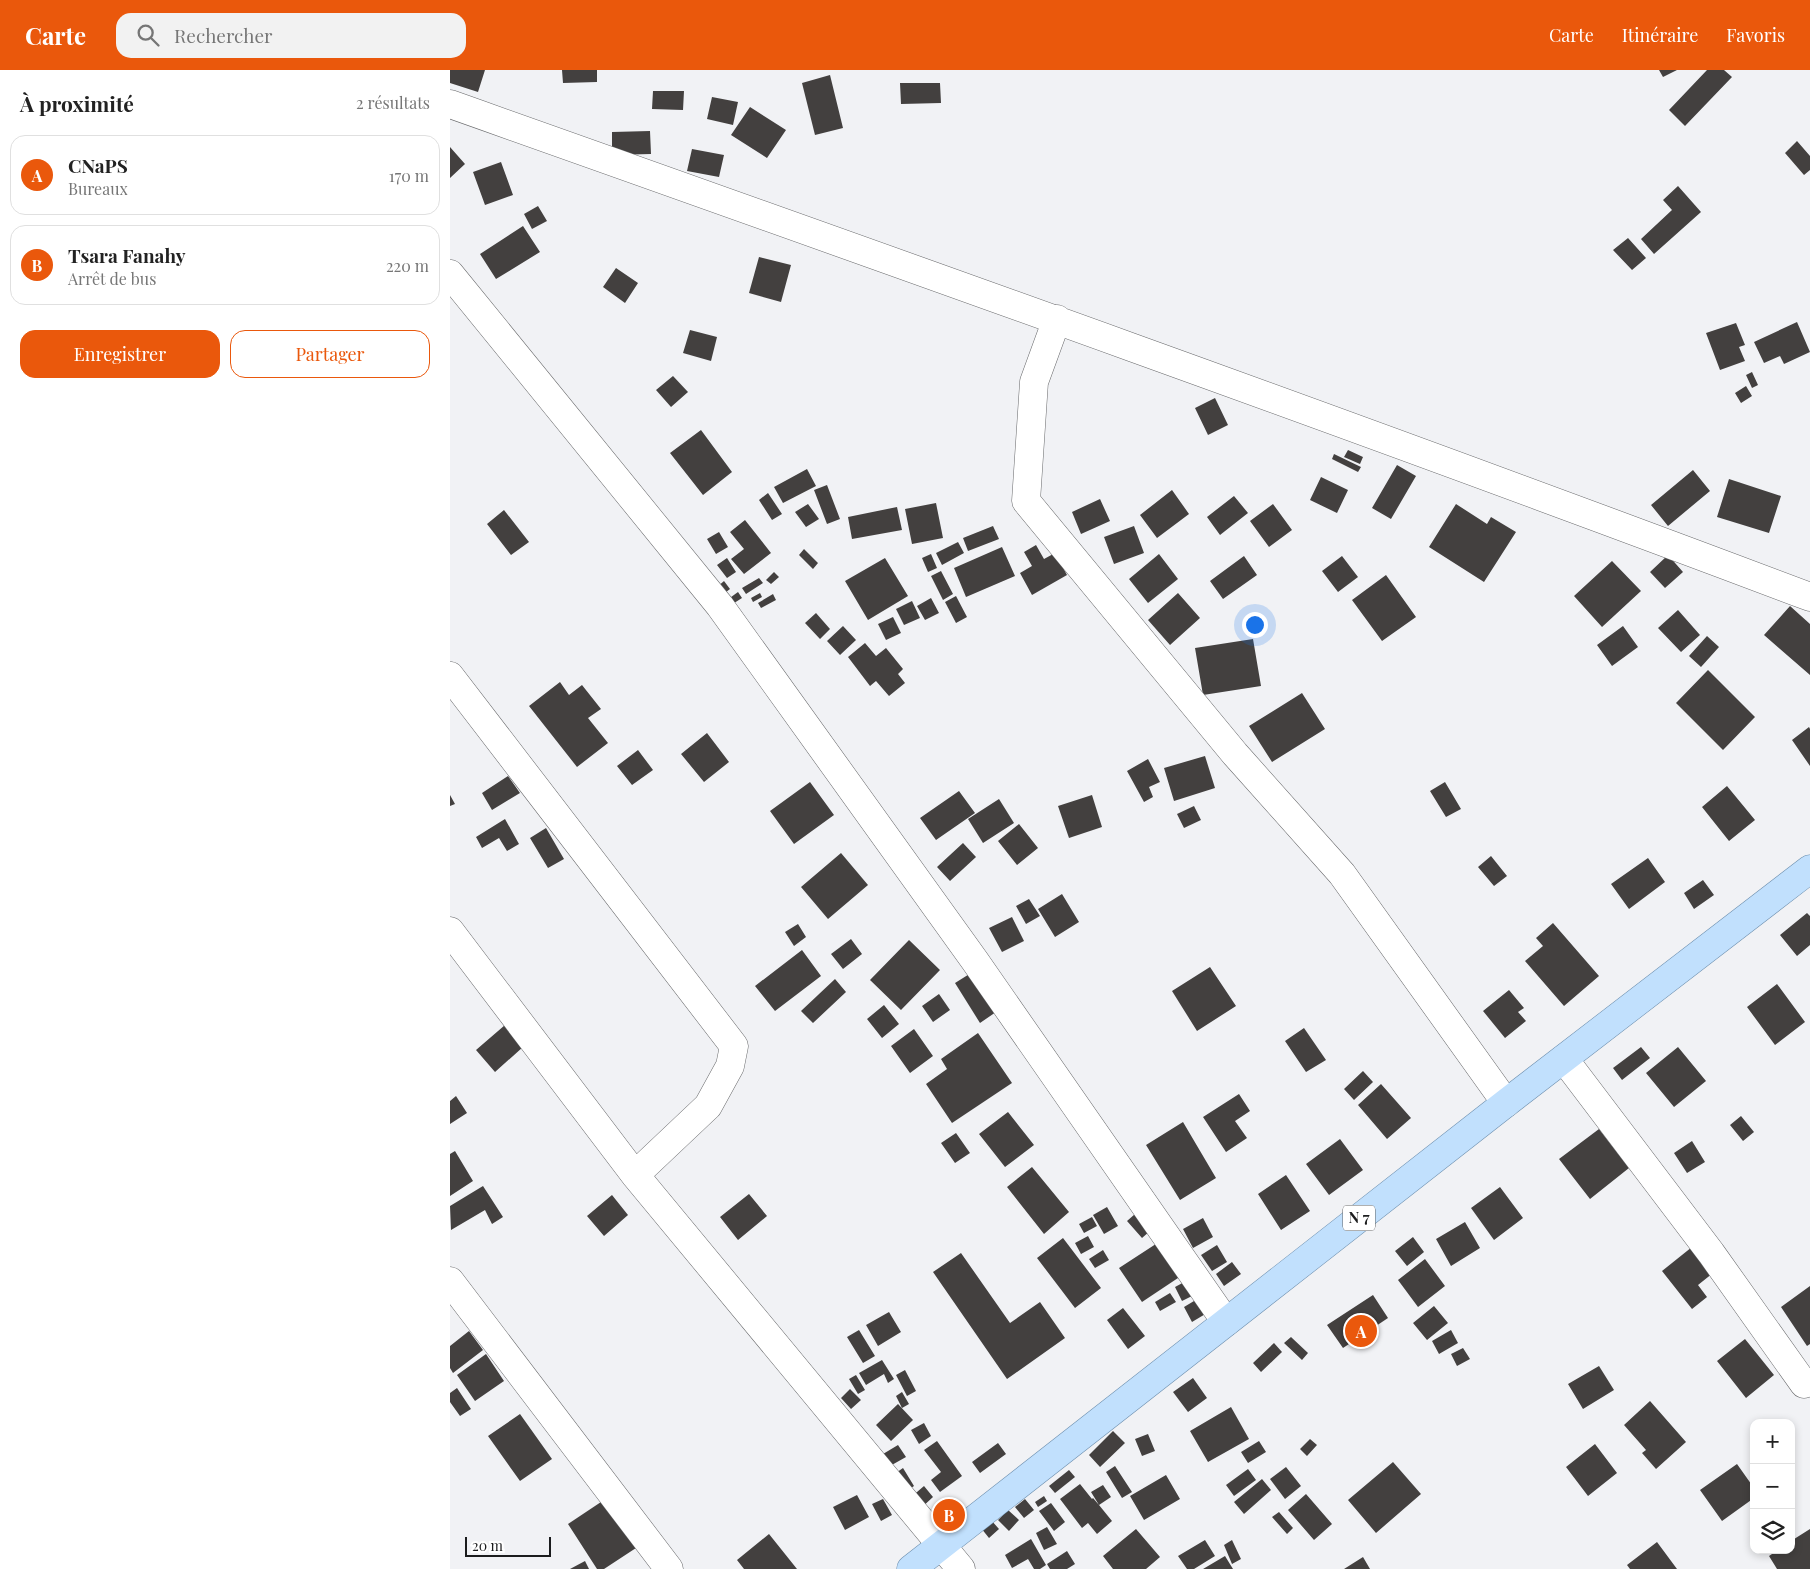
<!DOCTYPE html>
<html lang="fr">
<meta charset="utf-8">
<style>
:root{--surface:#fff;--page:#f2f2f2;--text:#222;--muted:#767676;--line:#e0e0e0;--accent:#ea580c}
body{margin:0;font-family:"Playfair Display",serif;background:var(--page);color:var(--text)}
.controls{position:absolute;right:15px;bottom:15px;display:grid;overflow:hidden;border-radius:10px;box-shadow:0 2px 8px #0003}
.controls button{width:45px;height:45px;display:grid;place-items:center;padding:0;border:0;border-bottom:1px solid var(--line);background:var(--surface);color:var(--text);font:25px sans-serif}
.scale{position:absolute;left:15px;bottom:12px;width:86px;box-sizing:border-box;padding-left:5px;border:2px solid #1b1c1d;border-top:0;font-size:14px;line-height:18px;white-space:nowrap;color:#1b1c1d;-webkit-text-stroke:4px #fff;paint-order:stroke}
.you{position:absolute;left:804px;top:554px;width:18px;height:18px;margin:-12px;border:4px solid #fff;border-radius:50%;background:#1a73e8;box-shadow:0 0 0 8px #1a73e833}
.badge{display:grid;place-items:center;width:32px;height:32px;border-radius:50%;background:var(--accent);color:#fff;font-size:16px;font-weight:700}
.pin{position:absolute;translate:-50% -50%;border:2px solid #fff;box-shadow:0 1px 5px #0006}
.list{margin:0;padding:0;list-style:none}
h2{display:flex;justify-content:space-between;align-items:center;height:65px;margin:0;padding:0 20px;font-size:21px}
h2 small{font-size:16px;font-weight:400;color:var(--muted)}
.list li{display:grid;grid-template-columns:32px 1fr auto;gap:15px;align-items:center;box-sizing:border-box;height:80px;margin:0 10px 10px;padding:0 10px;border:1px solid var(--line);border-radius:15px}
.list b{display:block;font-size:19px;white-space:nowrap}
.list p{margin:0;font-size:16px;white-space:nowrap;color:var(--muted)}
.list em{font-size:16px;font-style:normal;color:var(--muted)}
.actions{display:flex;gap:10px;padding:15px 20px}
.actions a{flex:1;padding:11px 0;border:1px solid var(--accent);border-radius:15px;text-align:center;font-size:18px;color:var(--accent)}
.actions .main{background:var(--accent);color:#fff}
.icon{flex:none;width:28px;height:28px;fill:none;stroke:currentColor;stroke-width:2;stroke-linecap:round;stroke-linejoin:round}
.map{position:relative;flex:none;width:1360px;height:1499px;overflow:hidden}
header{display:flex;align-items:center;gap:30px;box-sizing:border-box;height:70px;padding:0 25px;background:var(--accent);color:#fff}
header strong{font-size:24px}
nav{display:flex;gap:28px;margin-inline-start:auto;font-size:18px}
.search{width:350px;height:45px;background:var(--page);display:flex;align-items:center;gap:12px;box-sizing:border-box;padding:0 18px;border-radius:15px;color:var(--muted);font-size:19px}
main{display:flex}
aside{flex:1;background:var(--surface)}
.map>svg:first-child{display:block}
.building{fill:#43403f}
.lines{fill:none;stroke-linecap:round;stroke-linejoin:round}
.minor-casing{stroke:#68696b;stroke-width:29}
.primary-casing{stroke:#6c8ead;stroke-width:29}
.minor{stroke:#fff;stroke-width:28}
.primary{stroke:#c1e0fd;stroke-width:28}
.labels{text-anchor:middle;stroke-width:5;stroke-linejoin:round;paint-order:stroke}
.shield{fill:#fff;stroke:#5f6061;stroke-width:1}
.shield-label{font-size:15px;font-weight:bold;fill:#1b1c1d}
</style>
<header>
<strong>Carte</strong>
<div class="search"><svg class="icon" aria-label="search" viewBox="0 0 24 24"><circle cx="10" cy="10" r="6"/><path d="M15 15l6 6"/></svg>Rechercher</div>
<nav><a>Carte</a><a>Itinéraire</a><a>Favoris</a></nav>
</header>
<main>
<aside>
<h2>À proximité<small>2 résultats</small></h2>
<ul class="list">
<li><span class="badge">A</span><div><b>CNaPS</b><p>Bureaux</p></div><em>170 m</em></li>
<li><span class="badge">B</span><div><b>Tsara Fanahy</b><p>Arrêt de bus</p></div><em>220 m</em></li>
</ul>
<div class="actions"><a class="main">Enregistrer</a><a>Partager</a></div>
</aside>
<div class="map">
<svg width="1360" height="1499" viewBox="0 0 1360 1499">
<rect width="100%" height="100%" fill="#f1f2f5"/>
<!-- building -->
<path class="building" d="M 0,0 L 35,0 L 28,22 L 0,13 Z
M 112,0 L 147,0 L 147,12 L 113,13 Z
M 1209,0 L 1227,0 L 1213,7 Z
M 1257,0 L 1274,0 L 1282,7 L 1235,56 L 1219,40 Z
M 380,5 L 393,58 L 365,65 L 352,13 Z
M 450,13 L 490,13 L 491,33 L 451,34 Z
M 203,21 L 234,21 L 233,40 L 202,39 Z
M 262,27 L 288,32 L 283,55 L 257,49 Z
M 300,37 L 336,60 L 317,88 L 281,65 Z
M 200,61 L 201,84 L 162,85 L 162,62 Z
M 1347,71 L 1360,86 L 1360,100 L 1354,105 L 1335,83 Z
M 0,77 L 15,94 L 0,108 Z
M 242,79 L 274,85 L 269,107 L 237,101 Z
M 51,92 L 63,125 L 35,135 L 23,102 Z
M 1228,116 L 1251,142 L 1204,184 L 1191,169 L 1222,140 L 1213,130 Z
M 88,136 L 97,151 L 82,159 L 74,144 Z
M 73,156 L 90,182 L 46,209 L 30,184 Z
M 1178,168 L 1196,188 L 1182,200 L 1163,180 Z
M 309,187 L 341,195 L 331,232 L 299,223 Z
M 166,198 L 188,213 L 175,233 L 153,217 Z
M 1347,252 L 1360,282 L 1334,294 L 1330,286 L 1314,293 L 1304,272 Z
M 1286,253 L 1295,275 L 1289,277 L 1295,291 L 1270,300 L 1256,263 Z
M 240,260 L 267,267 L 261,291 L 233,283 Z
M 1302,302 L 1308,315 L 1302,318 L 1296,305 Z
M 223,306 L 238,322 L 221,337 L 206,320 Z
M 1296,316 L 1302,326 L 1291,333 L 1285,323 Z
M 765,328 L 778,355 L 758,365 L 745,338 Z
M 251,360 L 282,402 L 253,425 L 220,383 Z
M 898,380 L 913,387 L 910,394 L 894,387 Z
M 884,384 L 911,397 L 908,402 L 882,389 Z
M 947,395 L 966,406 L 941,449 L 922,438 Z
M 357,399 L 366,416 L 333,433 L 324,417 Z
M 1243,400 L 1260,421 L 1218,456 L 1201,435 Z
M 871,407 L 898,420 L 887,443 L 860,430 Z
M 1279,409 L 1331,426 L 1319,463 L 1267,447 Z
M 377,415 L 390,449 L 377,454 L 364,420 Z
M 722,420 L 739,444 L 707,468 L 690,445 Z
M 318,423 L 332,444 L 322,450 L 309,430 Z
M 784,426 L 798,443 L 770,465 L 757,447 Z
M 650,429 L 660,451 L 631,464 L 622,442 Z
M 486,433 L 493,468 L 462,474 L 455,439 Z
M 358,434 L 369,449 L 356,457 L 345,442 Z
M 823,434 L 842,460 L 819,477 L 800,451 Z
M 1006,434 L 1037,454 L 1041,447 L 1066,462 L 1034,512 L 979,477 Z
M 447,437 L 452,460 L 402,469 L 398,447 Z
M 54,440 L 79,472 L 61,485 L 37,454 Z
M 295,450 L 321,483 L 294,504 L 281,489 L 294,479 L 280,462 Z
M 543,456 L 549,469 L 518,481 L 513,468 Z
M 684,456 L 694,483 L 664,494 L 654,467 Z
M 269,462 L 278,477 L 266,484 L 257,469 Z
M 508,472 L 514,483 L 492,495 L 486,483 Z
M 586,475 L 594,489 L 605,483 L 617,505 L 582,525 L 570,503 L 582,496 L 574,482 Z
M 552,477 L 565,506 L 516,527 L 504,498 Z
M 354,479 L 368,493 L 363,499 L 349,485 Z
M 481,484 L 487,498 L 478,502 L 472,488 Z
M 709,484 L 728,509 L 698,533 L 679,509 Z
M 1218,485 L 1233,502 L 1215,518 L 1200,502 Z
M 794,486 L 807,505 L 773,529 L 760,511 Z
M 892,486 L 908,507 L 888,522 L 872,501 Z
M 277,488 L 286,502 L 277,508 L 267,495 Z
M 435,488 L 458,526 L 418,550 L 395,511 Z
M 1162,491 L 1191,521 L 1152,557 L 1124,526 Z
M 491,501 L 503,524 L 493,530 L 481,506 Z
M 324,502 L 329,507 L 321,514 L 316,510 Z
M 936,505 L 966,547 L 932,571 L 902,530 Z
M 309,508 L 313,513 L 296,524 L 292,518 Z
M 274,511 L 280,519 L 271,526 L 266,518 Z
M 288,522 L 292,528 L 281,535 L 277,530 Z
M 310,523 L 312,527 L 303,532 L 301,528 Z
M 728,523 L 750,548 L 720,575 L 698,550 Z
M 323,524 L 326,530 L 311,538 L 308,533 Z
M 506,526 L 517,547 L 506,553 L 495,532 Z
M 481,528 L 489,543 L 475,550 L 467,536 Z
M 462,531 L 470,548 L 454,555 L 446,539 Z
M 1340,536 L 1360,554 L 1360,605 L 1314,565 Z
M 1228,540 L 1250,565 L 1231,582 L 1208,558 Z
M 366,543 L 380,559 L 370,569 L 355,553 Z
M 443,547 L 451,563 L 436,570 L 428,554 Z
M 393,556 L 406,570 L 390,585 L 377,571 Z
M 1173,556 L 1188,577 L 1162,596 L 1147,575 Z
M 1257,566 L 1269,577 L 1251,597 L 1239,586 Z
M 803,569 L 811,616 L 753,625 L 745,578 Z
M 415,573 L 426,586 L 436,578 L 453,599 L 448,604 L 455,613 L 439,626 L 426,611 L 420,616 L 398,587 Z
M 1258,600 L 1305,647 L 1273,680 L 1226,633 Z
M 110,612 L 119,625 L 132,615 L 151,639 L 138,648 L 158,673 L 127,697 L 79,636 Z
M 852,623 L 875,659 L 822,692 L 799,656 Z
M 1359,657 L 1360,659 L 1360,696 L 1342,670 Z
M 257,663 L 279,692 L 254,712 L 231,684 Z
M 188,680 L 203,700 L 182,715 L 167,696 Z
M 755,686 L 765,718 L 724,731 L 714,698 Z
M 698,689 L 710,712 L 699,717 L 703,727 L 694,732 L 677,701 Z
M 58,706 L 70,723 L 42,740 L 32,723 Z
M 360,712 L 384,745 L 344,774 L 320,741 Z
M 995,712 L 1011,739 L 996,747 L 980,721 Z
M 1277,716 L 1305,750 L 1279,771 L 1252,737 Z
M 509,721 L 525,743 L 486,770 L 470,748 Z
M 0,725 L 5,734 L 0,736 Z
M 642,725 L 652,757 L 619,768 L 608,736 Z
M 549,729 L 564,753 L 533,773 L 518,749 Z
M 744,736 L 751,750 L 734,758 L 727,744 Z
M 55,749 L 69,774 L 57,781 L 49,768 L 32,778 L 26,767 Z
M 569,754 L 588,778 L 567,795 L 548,771 Z
M 96,758 L 114,789 L 98,798 L 80,768 Z
M 513,773 L 526,787 L 500,811 L 487,797 Z
M 391,783 L 418,815 L 378,849 L 351,817 Z
M 1041,786 L 1057,806 L 1044,816 L 1028,797 Z
M 1198,788 L 1215,812 L 1179,839 L 1161,814 Z
M 1253,810 L 1264,825 L 1244,839 L 1234,823 Z
M 612,824 L 629,852 L 605,867 L 588,839 Z
M 579,829 L 590,846 L 576,854 L 566,836 Z
M 1357,843 L 1360,846 L 1360,875 L 1347,886 L 1330,865 Z
M 562,847 L 574,871 L 552,882 L 539,858 Z
M 1103,853 L 1149,906 L 1114,936 L 1075,891 L 1093,876 L 1086,868 Z
M 348,854 L 356,867 L 344,876 L 335,862 Z
M 401,869 L 412,884 L 393,899 L 381,884 Z
M 459,870 L 490,900 L 451,940 L 420,910 Z
M 352,880 L 371,906 L 325,941 L 305,916 Z
M 760,897 L 786,936 L 747,961 L 722,921 Z
M 521,903 L 546,942 L 530,953 L 505,913 Z
M 385,909 L 396,922 L 363,953 L 351,941 Z
M 1327,914 L 1355,952 L 1325,975 L 1297,937 Z
M 1059,920 L 1074,938 L 1068,942 L 1076,951 L 1055,968 L 1033,941 Z
M 489,924 L 500,940 L 483,952 L 472,936 Z
M 434,935 L 449,954 L 432,968 L 417,949 Z
M 55,955 L 73,977 L 45,1002 L 26,980 Z
M 854,958 L 876,990 L 856,1002 L 835,971 Z
M 464,959 L 483,986 L 460,1003 L 441,976 Z
M 528,963 L 562,1013 L 502,1053 L 476,1014 L 497,999 L 491,989 Z
M 1191,977 L 1200,988 L 1172,1010 L 1163,998 Z
M 1228,977 L 1256,1011 L 1224,1037 L 1196,1003 Z
M 913,1001 L 923,1012 L 904,1030 L 894,1019 Z
M 931,1014 L 961,1048 L 937,1069 L 908,1035 Z
M 789,1024 L 800,1041 L 785,1051 L 797,1068 L 776,1082 L 753,1047 Z
M 6,1026 L 17,1043 L 0,1054 L 0,1031 Z
M 558,1042 L 584,1075 L 555,1097 L 529,1064 Z
M 1291,1046 L 1304,1062 L 1293,1071 L 1280,1055 Z
M 733,1052 L 766,1108 L 730,1130 L 696,1075 Z
M 1149,1059 L 1179,1098 L 1140,1129 L 1109,1089 Z
M 506,1063 L 520,1083 L 505,1093 L 491,1073 Z
M 890,1069 L 913,1100 L 879,1125 L 856,1094 Z
M 1242,1071 L 1255,1092 L 1237,1103 L 1224,1083 Z
M 5,1081 L 23,1111 L 0,1126 L 0,1084 Z
M 582,1097 L 619,1142 L 594,1164 L 557,1117 Z
M 836,1105 L 860,1141 L 831,1160 L 808,1124 Z
M 33,1116 L 53,1147 L 42,1154 L 35,1140 L 1,1160 L 0,1136 Z
M 1050,1117 L 1073,1148 L 1044,1170 L 1021,1138 Z
M 299,1124 L 317,1146 L 288,1170 L 270,1147 Z
M 162,1125 L 178,1145 L 154,1166 L 137,1146 Z
M 657,1137 L 668,1156 L 654,1164 L 643,1145 Z
M 685,1144 L 700,1161 L 692,1168 L 677,1151 Z
M 642,1147 L 647,1156 L 634,1163 L 629,1154 Z
M 753,1148 L 763,1167 L 743,1178 L 733,1159 Z
M 1015,1152 L 1030,1178 L 1001,1196 L 986,1169 Z
M 638,1166 L 644,1177 L 631,1184 L 625,1173 Z
M 963,1167 L 974,1182 L 957,1196 L 945,1181 Z
M 613,1168 L 651,1218 L 625,1238 L 587,1188 Z
M 712,1170 L 734,1204 L 692,1232 L 669,1198 Z
M 767,1175 L 777,1192 L 762,1201 L 751,1185 Z
M 1242,1177 L 1263,1203 L 1248,1215 L 1257,1227 L 1242,1239 L 1212,1201 Z
M 653,1180 L 659,1190 L 645,1198 L 639,1189 Z
M 511,1183 L 560,1253 L 590,1232 L 615,1268 L 557,1309 L 483,1202 Z
M 975,1189 L 995,1216 L 968,1237 L 948,1210 Z
M 782,1192 L 791,1204 L 774,1216 L 766,1204 Z
M 738,1210 L 746,1224 L 732,1231 L 725,1217 Z
M 1360,1216 L 1360,1274 L 1357,1276 L 1331,1237 Z
M 720,1223 L 726,1232 L 710,1241 L 705,1232 Z
M 923,1225 L 938,1248 L 893,1278 L 877,1255 Z
M 749,1228 L 757,1243 L 742,1252 L 734,1237 Z
M 984,1236 L 998,1253 L 977,1270 L 963,1253 Z
M 673,1238 L 695,1266 L 678,1279 L 657,1250 Z
M 439,1242 L 451,1262 L 428,1276 L 416,1255 Z
M 409,1260 L 425,1286 L 413,1293 L 397,1267 Z
M 1001,1260 L 1008,1273 L 989,1284 L 982,1271 Z
M 19,1261 L 33,1280 L 3,1303 L 0,1298 L 0,1276 Z
M 841,1267 L 858,1283 L 852,1290 L 834,1273 Z
M 1295,1269 L 1324,1305 L 1296,1328 L 1267,1291 Z
M 824,1273 L 832,1282 L 811,1302 L 803,1293 Z
M 1013,1278 L 1020,1289 L 1007,1296 L 1001,1284 Z
M 36,1284 L 54,1311 L 25,1331 L 7,1305 Z
M 432,1290 L 444,1309 L 438,1313 L 434,1304 L 416,1315 L 409,1303 Z
M 1149,1296 L 1164,1320 L 1133,1339 L 1118,1314 Z
M 455,1300 L 466,1321 L 457,1326 L 446,1305 Z
M 406,1305 L 415,1320 L 408,1324 L 399,1309 Z
M 743,1308 L 757,1328 L 738,1342 L 723,1322 Z
M 7,1318 L 21,1339 L 10,1346 L 0,1332 L 0,1323 Z
M 400,1319 L 411,1330 L 401,1339 L 391,1328 Z
M 452,1322 L 459,1334 L 452,1338 L 446,1326 Z
M 1200,1331 L 1236,1372 L 1206,1399 L 1192,1383 L 1196,1380 L 1174,1355 Z
M 448,1334 L 463,1350 L 441,1371 L 426,1355 Z
M 781,1337 L 799,1369 L 758,1392 L 740,1361 Z
M 70,1344 L 102,1389 L 70,1411 L 38,1366 Z
M 474,1353 L 481,1366 L 469,1374 L 461,1360 Z
M 663,1361 L 675,1373 L 650,1397 L 639,1385 Z
M 698,1364 L 705,1381 L 692,1386 L 685,1369 Z
M 860,1369 L 867,1375 L 857,1386 L 850,1379 Z
M 487,1371 L 512,1406 L 490,1422 L 481,1410 L 491,1402 L 474,1380 Z
M 809,1371 L 816,1382 L 798,1393 L 791,1382 Z
M 548,1373 L 556,1384 L 530,1403 L 522,1392 Z
M 1145,1374 L 1167,1403 L 1138,1426 L 1116,1397 Z
M 448,1375 L 456,1387 L 440,1396 L 433,1384 Z
M 943,1392 L 971,1424 L 926,1463 L 898,1430 Z
M 1287,1394 L 1304,1418 L 1304,1428 L 1272,1451 L 1250,1420 Z
M 665,1396 L 682,1422 L 672,1428 L 656,1402 Z
M 836,1397 L 851,1416 L 835,1429 L 820,1409 Z
M 453,1398 L 464,1416 L 454,1423 L 443,1405 Z
M 798,1399 L 806,1410 L 784,1426 L 776,1415 Z
M 619,1400 L 625,1407 L 605,1423 L 599,1416 Z
M 716,1405 L 730,1429 L 694,1450 L 680,1426 Z
M 812,1409 L 821,1420 L 794,1444 L 784,1432 Z
M 630,1414 L 642,1429 L 643,1428 L 649,1435 L 641,1422 L 653,1415 L 661,1427 L 649,1435 L 662,1451 L 647,1464 L 638,1453 L 632,1458 L 610,1429 Z
M 474,1416 L 483,1427 L 470,1439 L 460,1428 Z
M 856,1424 L 882,1454 L 864,1470 L 838,1440 Z
M 407,1425 L 419,1447 L 395,1460 L 383,1437 Z
M 594,1426 L 597,1431 L 588,1437 L 585,1432 Z
M 433,1429 L 442,1445 L 431,1451 L 422,1434 Z
M 575,1429 L 584,1440 L 574,1448 L 565,1437 Z
M 154,1430 L 186,1478 L 154,1499 L 147,1499 L 118,1454 Z
M 601,1433 L 615,1452 L 604,1461 L 589,1441 Z
M 558,1440 L 569,1450 L 559,1461 L 548,1450 Z
M 829,1442 L 843,1458 L 837,1464 L 822,1447 Z
M 541,1450 L 549,1459 L 539,1468 L 531,1458 Z
M 597,1457 L 607,1474 L 594,1480 L 586,1463 Z
M 686,1459 L 710,1487 L 696,1499 L 663,1499 L 653,1486 Z
M 1360,1459 L 1360,1499 L 1327,1499 L 1319,1486 L 1328,1480 L 1341,1480 L 1341,1471 Z
M 319,1464 L 347,1499 L 294,1499 L 287,1490 Z
M 581,1469 L 596,1495 L 590,1499 L 584,1499 L 578,1489 L 562,1498 L 555,1485 Z
M 755,1470 L 765,1486 L 744,1499 L 737,1499 L 728,1486 Z
M 782,1470 L 791,1489 L 782,1494 L 774,1475 Z
M 1207,1472 L 1227,1499 L 1180,1499 L 1177,1495 Z
M 617,1481 L 625,1494 L 617,1499 L 600,1499 L 597,1494 Z
M 775,1486 L 783,1499 L 753,1499 Z
M 913,1487 L 920,1499 L 894,1499 Z
M 135,1491 L 139,1499 L 120,1499 Z"/>
<g class="lines">
<!-- minor casing -->
<g class="minor-casing">
<path id="minor" d="M 0,34 C 454,195 909,357 1360,527
M 0,204 L 270,536 L 525,891 L 776,1252
M 607,249 L 584,312 L 576,431 L 785,684 L 892,804 L 1056,1033
M 0,606 L 284,976 L 280,996 L 258,1036 L 185,1105
M 0,861 L 185,1105 L 511,1499
M 1114,989 L 1261,1183 L 1354,1314 L 1360,1312
M 0,1211 L 219,1499"/>
</g>
<!-- primary casing -->
<g class="primary-casing">
<path id="primary" d="M 461,1499 L 1056,1033 L 1360,799"/>
</g>
<!-- minor -->
<use href="#minor" class="minor"/>
<!-- primary -->
<use href="#primary" class="primary"/>
</g>
<g class="labels">
<!-- shield labels -->
<rect class="shield" x="893" y="1135.5" width="32" height="25" rx="4"/>
<g class="shield-label">
<text x="909" y="1153">N 7</text>
</g>
</g>
</svg>
<div class="controls">
<button>+</button>
<button>−</button>
<button><svg class="icon" aria-label="layers" viewBox="0 0 24 24"><path d="M12 4l9 5-9 5-9-5zM3 14l9 5 9-5"/></svg></button>
</div>
<div class="scale">20 m</div>
<div class="you"></div>
<div class="pin badge" style="left:911px;top:1261px">A</div>
<div class="pin badge" style="left:499px;top:1445px">B</div>
</div>
</main>
